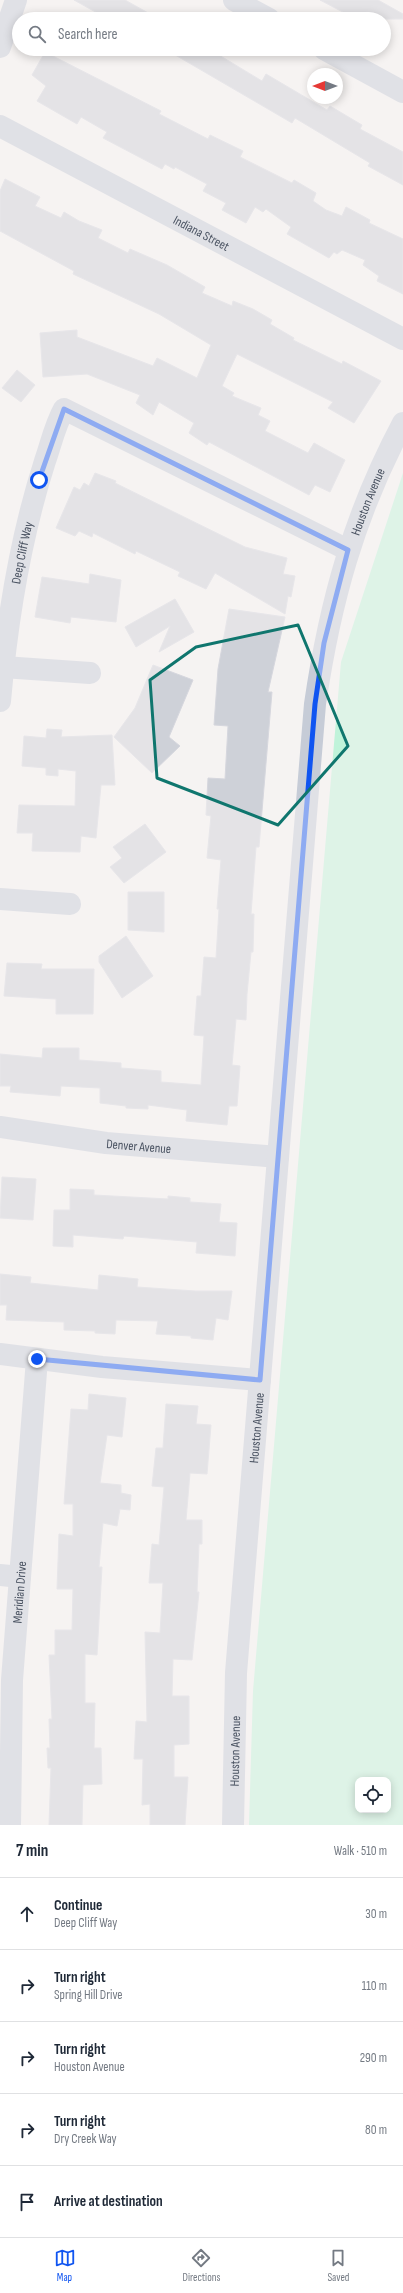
<!DOCTYPE html>
<meta charset="utf-8">
<style>
:root{--surface:#fff;--page:#f6f6f7;--text:#1f2937;--muted:#747a83;--line:#e0e1e3;--accent:#1055f1}
body{margin:0;font-family:"Sofia Sans Condensed",sans-serif;background:var(--page);color:var(--text)}
.controls{position:absolute;right:12px;bottom:12px;display:grid;overflow:hidden;border-radius:8px;box-shadow:0 2px 10px #0003}
.controls button{width:36px;height:36px;display:grid;place-items:center;padding:0;border:0;border-bottom:1px solid var(--line);background:var(--surface);color:var(--text);font:20px sans-serif}
.compass{position:absolute;left:307px;top:68px;width:36px;height:36px;border-radius:50%;background:var(--surface);box-shadow:0 2px 10px #0003;rotate:270deg}
.stop{position:absolute;width:12px;height:12px;margin:-9px;border:3px solid #1055f1;border-radius:50%;background:#fff}
.stop.end{background:#1055f1;border-color:#fff;box-shadow:0 1px 4px #0008}
.list{margin:0;padding:0;list-style:none}
h2{display:flex;justify-content:space-between;align-items:center;height:52px;margin:0;padding:0 16px;font-size:17px}
h2 small{font-size:13px;font-weight:400;color:var(--muted)}
.list li{display:grid;grid-template-columns:26px 1fr auto;gap:12px;align-items:center;box-sizing:border-box;height:72px;padding:0 16px;border-top:1px solid var(--line)}
.list b{display:block;font-size:15px;white-space:nowrap}
.list p{margin:0;font-size:13px;white-space:nowrap;color:var(--muted)}
.list em{font-size:13px;font-style:normal;color:var(--muted)}
.icon{flex:none;width:22px;height:22px;fill:none;stroke:currentColor;stroke-width:2;stroke-linecap:round;stroke-linejoin:round}
.map{position:relative;flex:none;width:403px;height:1825px;overflow:hidden}
.search{position:absolute;background:var(--surface);box-shadow:0 2px 10px #0003;left:12px;right:12px;top:12px;height:44px;display:flex;align-items:center;gap:10px;box-sizing:border-box;padding:0 14px;border-radius:22px;color:var(--muted);font-size:15px}
.sheet{height:412px;background:var(--surface)}
nav{display:flex;justify-content:space-around;align-items:center;box-sizing:border-box;height:56px;border-top:1px solid var(--line);background:var(--surface);font-size:11px;color:var(--muted)}
nav a{display:grid;justify-items:center;gap:2px}
nav .on{color:var(--accent)}
.map>svg:first-child{display:block}
.green{fill:#c0f3da;fill-rule:evenodd}
.building{fill:#ced1d8;stroke:#d6d7de}
.lines{fill:none;stroke-linecap:round;stroke-linejoin:round}
.minor{stroke:#c6ccd7;stroke-width:22}
.route{stroke:#1055f1;stroke-width:5}
.marked{fill:none;stroke:#0f766e;stroke-width:3;stroke-linejoin:round}
.labels{text-anchor:middle;stroke-width:3;stroke-linejoin:round;paint-order:stroke}
.street-label{font-size:13px;fill:#495261;stroke:#fff}
</style>
<div class="map">
<svg width="403" height="1825" viewBox="0 0 403 1825">
<rect width="100%" height="100%" fill="#f5f3f2"/>
<!-- green -->
<path class="green" d="M 403,473 L 403,1825 L 249,1825 L 253,1691 L 341,662 ZM 358,1780 L 388,1780 L 388,1810 L 358,1810 Z"/>
<!-- building -->
<path class="building" d="M 74,0 L 125,0 L 159,19 L 108,19 Z
M 320,0 L 378,0 L 403,14 L 403,19 L 356,19 Z
M 165,49 L 209,49 L 262,81 L 266,74 L 327,110 L 330,106 L 362,125 L 360,129 L 403,152 L 403,185 L 368,166 L 370,163 L 295,118 L 292,123 Z
M 45,52 L 161,111 L 159,114 L 208,139 L 210,135 L 243,151 L 240,157 L 292,183 L 294,180 L 316,193 L 313,201 L 326,210 L 342,216 L 346,207 L 370,220 L 369,223 L 403,239 L 403,294 L 377,281 L 379,276 L 363,265 L 365,260 L 342,250 L 337,254 L 334,252 L 329,258 L 287,234 L 291,227 L 266,209 L 263,212 L 255,207 L 246,223 L 222,210 L 226,203 L 203,191 L 207,184 L 175,167 L 174,169 L 165,164 L 162,169 L 103,138 L 107,132 L 81,117 L 77,124 L 37,101 L 46,86 L 32,75 Z
M 5,179 L 40,197 L 35,206 L 61,218 L 64,212 L 79,221 L 102,230 L 98,238 L 128,253 L 130,249 L 167,265 L 205,287 L 202,293 L 232,306 L 233,301 L 253,309 L 272,320 L 270,324 L 294,338 L 293,340 L 342,364 L 343,361 L 381,381 L 354,423 L 328,408 L 333,402 L 237,354 L 222,386 L 234,393 L 232,396 L 261,408 L 258,415 L 270,421 L 265,431 L 308,453 L 314,443 L 345,460 L 330,492 L 315,485 L 309,495 L 209,442 L 207,445 L 189,433 L 194,423 L 159,402 L 153,415 L 136,403 L 140,395 L 87,374 L 43,377 L 40,333 L 77,330 L 77,337 L 153,366 L 157,358 L 197,378 L 211,345 L 159,314 L 73,274 L 74,271 L 0,231 L 0,191 Z
M 17,370 L 35,385 L 21,402 L 2,388 Z
M 95,473 L 116,481 L 115,483 L 245,547 L 287,558 L 283,574 L 295,576 L 291,597 L 288,596 L 285,614 L 215,573 L 206,589 L 178,576 L 180,572 L 136,551 L 135,554 L 93,533 L 92,537 L 79,531 L 75,536 L 56,528 L 74,487 L 80,490 L 84,483 L 89,486 Z
M 90,574 L 121,580 L 116,622 L 71,617 L 70,623 L 35,617 L 42,577 L 89,584 Z
M 175,599 L 194,632 L 159,652 L 170,626 L 136,647 L 125,627 Z
M 229,609 L 285,617 L 268,692 L 272,692 L 259,847 L 256,847 L 251,914 L 254,914 L 253,952 L 251,952 L 247,994 L 246,1020 L 236,1019 L 232,1065 L 240,1066 L 237,1106 L 229,1106 L 227,1125 L 186,1121 L 187,1110 L 148,1105 L 148,1109 L 126,1108 L 126,1106 L 100,1103 L 100,1088 L 61,1086 L 60,1096 L 10,1092 L 11,1086 L 0,1086 L 0,1054 L 42,1058 L 43,1048 L 79,1048 L 79,1060 L 121,1063 L 121,1068 L 161,1071 L 161,1082 L 201,1085 L 204,1036 L 194,1035 L 197,996 L 201,996 L 204,957 L 216,958 L 219,909 L 217,909 L 221,860 L 207,858 L 211,816 L 206,815 L 208,778 L 225,779 L 228,726 L 214,725 L 218,669 Z
M 153,665 L 193,680 L 169,737 L 180,746 L 152,773 L 114,737 L 135,708 Z
M 47,729 L 62,730 L 61,737 L 112,735 L 115,785 L 101,785 L 96,838 L 81,836 L 80,852 L 32,851 L 33,833 L 17,833 L 19,805 L 75,806 L 76,771 L 58,769 L 58,776 L 46,775 L 46,768 L 22,766 L 24,736 L 46,738 Z
M 145,824 L 166,852 L 124,883 L 110,867 L 122,858 L 113,847 Z
M 128,892 L 164,892 L 164,932 L 128,930 Z
M 126,936 L 153,976 L 122,998 L 99,962 L 99,956 Z
M 7,963 L 42,964 L 41,969 L 94,969 L 93,1014 L 56,1014 L 56,999 L 4,996 Z
M 2,1177 L 36,1179 L 33,1220 L 0,1218 Z
M 70,1189 L 94,1190 L 94,1195 L 168,1199 L 168,1196 L 190,1198 L 190,1202 L 221,1204 L 219,1222 L 237,1223 L 235,1256 L 196,1253 L 197,1242 L 124,1236 L 123,1239 L 73,1235 L 73,1247 L 53,1246 L 54,1210 L 70,1210 Z
M 0,1274 L 31,1277 L 30,1283 L 98,1290 L 99,1275 L 138,1279 L 137,1287 L 195,1291 L 232,1291 L 228,1320 L 216,1318 L 213,1340 L 191,1338 L 191,1336 L 156,1334 L 158,1321 L 116,1320 L 115,1334 L 95,1333 L 95,1331 L 64,1330 L 64,1322 L 6,1320 L 7,1305 L 0,1305 Z
M 89,1394 L 126,1398 L 122,1437 L 107,1435 L 100,1483 L 121,1485 L 121,1493 L 131,1495 L 130,1510 L 120,1509 L 117,1526 L 103,1523 L 99,1567 L 102,1567 L 97,1655 L 85,1654 L 85,1703 L 95,1703 L 94,1748 L 101,1748 L 102,1784 L 83,1785 L 82,1825 L 49,1825 L 51,1768 L 48,1768 L 47,1748 L 50,1748 L 49,1719 L 52,1719 L 49,1655 L 55,1655 L 55,1630 L 72,1630 L 73,1589 L 57,1589 L 59,1534 L 73,1536 L 73,1504 L 64,1504 L 71,1409 L 88,1410 Z
M 166,1404 L 198,1406 L 196,1424 L 211,1425 L 207,1474 L 190,1473 L 186,1520 L 202,1520 L 202,1544 L 199,1544 L 197,1592 L 199,1592 L 192,1660 L 173,1659 L 172,1696 L 189,1696 L 189,1744 L 174,1745 L 174,1777 L 188,1777 L 185,1825 L 150,1825 L 150,1804 L 142,1805 L 143,1759 L 134,1759 L 136,1721 L 147,1722 L 145,1632 L 160,1633 L 163,1583 L 149,1583 L 152,1544 L 159,1545 L 164,1487 L 152,1486 L 156,1448 L 163,1448 Z"/>
<g class="lines">
<!-- minor -->
<g class="minor">
<path d="M 234,0 L 269,19"/>
<path d="M 0,47 L 16,0"/>
<path d="M 324,49 L 403,92"/>
<path id="s1" d="M 0,126 L 403,339"/>
<path d="M 3,667 L 90,673"/>
<path id="s2" d="M 0,701 C 7,620 20,539 45,461 C 51,444 55,425 64,409 L 348,550"/>
<path d="M 0,899 L 70,904"/>
<path id="s3" d="M 0,1127 L 106,1143 L 278,1157"/>
<path d="M 0,1354 L 102,1367 L 260,1380"/>
<path d="M 0,1575 L 20,1577"/>
<path id="s4" d="M 10,1825 L 12,1680 L 37,1359"/>
<path id="s5" d="M 233,1825 L 236,1673 L 315,704 C 330,602 354,515 403,423"/>
</g>
</g>
<g class="lines">
<!-- route -->
<path class="route" d="M 37,1359 L 260,1380 L 315,704 L 324,643 L 348,550 L 64,409 L 39,480"/>
</g>
<!-- marked area -->
<path d="M0 0H403V1825H0ZM 298,625 L 348,746 L 278,825 L 157,778 L 150,680 L 196,647 Z" fill="#f5f3f2" fill-opacity=".55" fill-rule="evenodd"/>
<path class="marked" d="M 298,625 L 348,746 L 278,825 L 157,778 L 150,680 L 196,647 Z"/>
<g class="labels">
<!-- street labels -->
<g class="street-label">
<text dy="5" stroke="none"><textPath href="#s1" startOffset="228">Indiana Street</textPath></text>
<text dy="5" stroke="none"><textPath href="#s5" startOffset="1334">Houston Avenue</textPath></text>
<text dy="5" stroke="none"><textPath href="#s2" startOffset="150">Deep Cliff Way</textPath></text>
<text dy="5" stroke="none"><textPath href="#s3" startOffset="140">Denver Avenue</textPath></text>
<text dy="5" stroke="none"><textPath href="#s5" startOffset="398">Houston Avenue</textPath></text>
<text dy="5" stroke="none"><textPath href="#s4" startOffset="233">Meridian Drive</textPath></text>
<text dy="5" stroke="none"><textPath href="#s5" startOffset="74">Houston Avenue</textPath></text>
</g>
</g>
</svg>
<div class="controls">
<button><svg class="icon" aria-label="locate" viewBox="0 0 24 24"><circle cx="12" cy="12" r="6"/><path d="M12 2v4M12 18v4M2 12h4M18 12h4"/></svg></button>
</div>
<svg class="compass" viewBox="-18 -18 36 36"><path d="M0-13l5 13h-10z" fill="#e53935"/><path d="M0 13l5-13h-10z" fill="#747a83"/></svg>
<div class="stop" style="left:39px;top:480px"></div>
<div class="stop end" style="left:37px;top:1359px"></div>
<div class="search"><svg class="icon" aria-label="search" viewBox="0 0 24 24"><circle cx="10" cy="10" r="6"/><path d="M15 15l6 6"/></svg>Search here</div>
</div>
<section class="sheet">
<h2>7 min<small>Walk · 510 m</small></h2>
<ul class="list">
<li><svg class="icon" aria-label="ahead" viewBox="0 0 24 24"><path d="M12 20V5M6 11l6-6 6 6"/></svg><div><b>Continue</b><p>Deep Cliff Way</p></div><em>30 m</em></li>
<li><svg class="icon" aria-label="right" viewBox="0 0 24 24"><path d="M7 20v-9h11M14 6l5 5-5 5"/></svg><div><b>Turn right</b><p>Spring Hill Drive</p></div><em>110 m</em></li>
<li><svg class="icon" aria-label="right" viewBox="0 0 24 24"><path d="M7 20v-9h11M14 6l5 5-5 5"/></svg><div><b>Turn right</b><p>Houston Avenue</p></div><em>290 m</em></li>
<li><svg class="icon" aria-label="right" viewBox="0 0 24 24"><path d="M7 20v-9h11M14 6l5 5-5 5"/></svg><div><b>Turn right</b><p>Dry Creek Way</p></div><em>80 m</em></li>
<li><svg class="icon" aria-label="arrive" viewBox="0 0 24 24"><path d="M6 21V4h12l-3 4 3 4H6"/></svg><div><b>Arrive at destination</b></div></li>
</ul>
</section>
<nav>
<a class="on"><svg class="icon" aria-label="map" viewBox="0 0 24 24"><path d="M3 6l6-2 6 2 6-2v14l-6 2-6-2-6 2zM9 4v14M15 6v14"/></svg>Map</a>
<a><svg class="icon" aria-label="directions" viewBox="0 0 24 24"><path d="M12 3l9 9-9 9-9-9zM9 14v-3h6M13 9l2 2-2 2"/></svg>Directions</a>
<a><svg class="icon" aria-label="saved" viewBox="0 0 24 24"><path d="M7 4h10v16l-5-4-5 4z"/></svg>Saved</a>
</nav>
